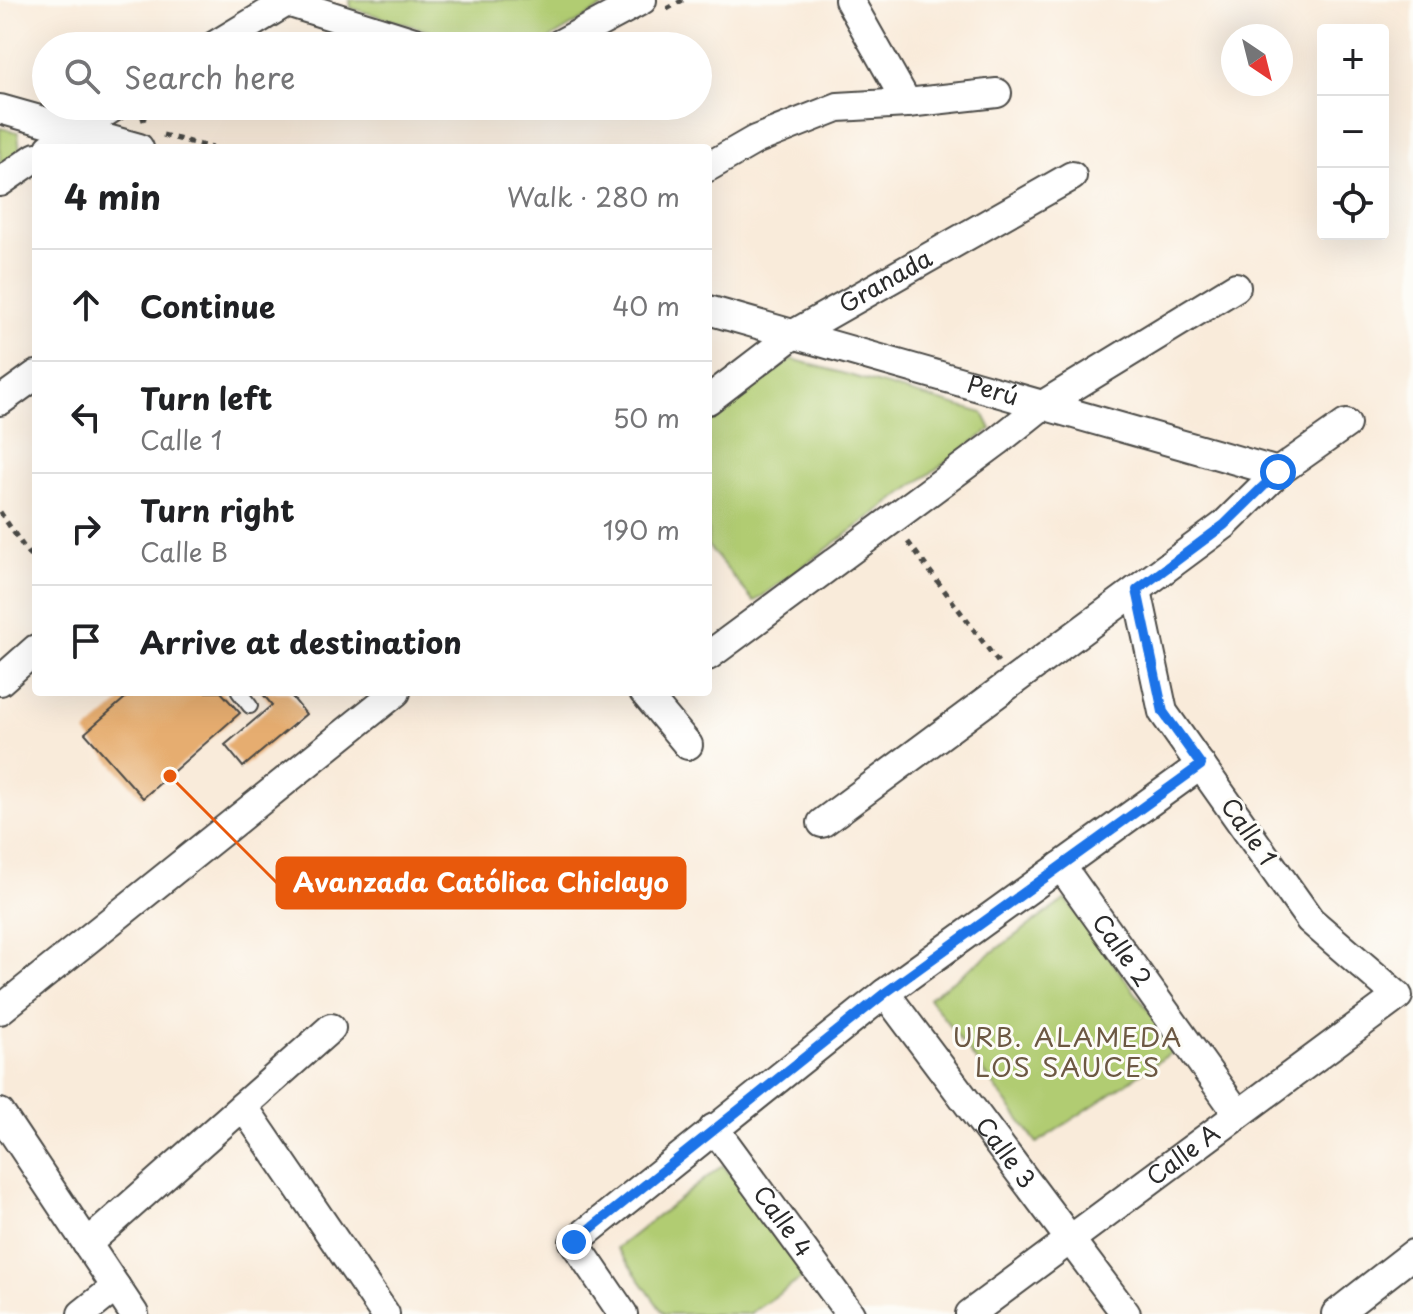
<!DOCTYPE html>
<meta charset="utf-8">
<style>
:root{--surface:#fff;--page:#f2f2f2;--text:#202124;--muted:#757577;--line:#e0e0e0}
body{margin:0;font-family:"Playpen Sans",sans-serif;background:var(--page);color:var(--text)}
.controls{position:absolute;right:24px;top:24px;display:grid;overflow:hidden;border-radius:8px;box-shadow:0 8px 32px #0002}
.controls button{width:72px;height:72px;display:grid;place-items:center;padding:0;border:0;border-bottom:2px solid var(--line);background:var(--surface);color:var(--text);font:40px sans-serif}
.compass{position:absolute;left:1221px;top:24px;width:72px;height:72px;border-radius:50%;background:var(--surface);box-shadow:0 8px 32px #0002;rotate:145deg}
.stop{position:absolute;width:24px;height:24px;margin:-18px;border:6px solid #1a73e8;border-radius:50%;background:#fff}
.stop.end{background:#1a73e8;border-color:#fff;box-shadow:0 2px 8px #0008}
.list{margin:0;padding:0;list-style:none}
h2{display:flex;justify-content:space-between;align-items:center;height:104px;margin:0;padding:0 32px;font-size:34px}
h2 small{font-size:26px;font-weight:400;color:var(--muted)}
.list li{display:grid;grid-template-columns:52px 1fr auto;gap:24px;align-items:center;box-sizing:border-box;height:112px;padding:0 32px;border-top:2px solid var(--line)}
.list b{display:block;font-size:30px;white-space:nowrap}
.list p{margin:0;font-size:26px;white-space:nowrap;color:var(--muted)}
.list em{font-size:26px;font-style:normal;color:var(--muted)}
.icon{flex:none;width:44px;height:44px;fill:none;stroke:currentColor;stroke-width:2;stroke-linecap:round;stroke-linejoin:round}
.map{position:relative;flex:none;width:1413px;height:1314px;overflow:hidden}
.search{position:absolute;background:var(--surface);box-shadow:0 8px 32px #0002;left:32px;top:32px;width:680px;height:88px;display:flex;align-items:center;gap:20px;box-sizing:border-box;padding:0 28px;border-radius:44px;color:var(--muted);font-size:30px}
.panel{position:absolute;background:var(--surface);box-shadow:0 8px 32px #0002;left:32px;top:144px;width:680px;height:552px;border-radius:8px}
.map>svg:first-child{display:block}
.green{fill:#b1cc72;stroke:#6e7c4e;stroke-width:2}
.building{fill:#e6ad70}
.lines{fill:none;stroke-linecap:round;stroke-linejoin:round}
.service-casing{stroke:#4a4845;stroke-width:18}
.minor-casing{stroke:#4a4845;stroke-width:32}
.path{stroke:#4a4845;stroke-width:5;stroke-dasharray:6 6;stroke-linecap:butt}
.service{stroke:#fff;stroke-width:14}
.minor{stroke:#fff;stroke-width:28}
.route{stroke:#1a73e8;stroke-width:10}
.labels{text-anchor:middle;stroke-width:6;stroke-linejoin:round;paint-order:stroke}
.street-label{font-size:24px;fill:#2b2b2b;stroke:#fdfcf7}
.neighbourhood-label{font-size:26px;letter-spacing:2px;fill:#6c5843;stroke:#fdfcf7}
.leader{fill:none;stroke:#e8590c;stroke-width:3}
.callout-dot{fill:#e8590c;stroke:#fdfcf7;stroke-width:3}
.callout{fill:#e8590c;stroke:#e8590c;stroke-width:3}
.callout-label{font-size:26px;text-anchor:middle;font-weight:bold;fill:#fff}
</style>
<div class="map">
<svg width="1413" height="1314" viewBox="0 0 1413 1314">
<rect width="100%" height="100%" fill="#fdfcf7"/>
<filter id="ink" filterUnits="userSpaceOnUse"><feTurbulence type="fractalNoise" baseFrequency=".0125" numOctaves="2"/><feDisplacementMap in="SourceGraphic" scale="16" xChannelSelector="R" yChannelSelector="G"/><feConvolveMatrix kernelMatrix="1 2 1 2 8 2 1 2 1" color-interpolation-filters="sRGB"/></filter>
<filter id="wash" filterUnits="userSpaceOnUse"><feTurbulence type="fractalNoise" baseFrequency=".006" numOctaves="4" result="noise"/><feDisplacementMap in="SourceGraphic" scale="32" xChannelSelector="R" yChannelSelector="G"/><feGaussianBlur stdDeviation="1.8" result="paint"/><feColorMatrix in="noise" values="0 0 0 0 0 0 0 0 0 0 0 0 0 0 0 0 0 1.4 0 .05"/><feComposite in="paint" operator="in"/></filter>
<g filter="url(#wash)">
<rect width="100%" height="100%" fill="#f9ebda"/>
<!-- green -->
<path class="green" d="M 350,0 L 614,0 L 538,46 L 480,46 L 351,8 Z
M 0,128 L 18,132 L 20,152 L 0,166 Z
M 792,359 L 983,413 L 991,429 L 754,602 L 708,546 L 708,422 Z
M 1066,899 L 1177,1049 L 1037,1143 L 929,998 Z
M 723,1165 L 807,1275 L 749,1314 L 664,1314 L 617,1248 Z"/>
<g id="blocks">
<!-- building -->
<path class="building" d="M 132,692 L 221,692 L 240,713 L 143,798 L 85,733 Z
M 261,692 L 288,692 L 306,714 L 243,767 L 225,745 L 272,705 Z"/>
</g>
</g>
<g filter="url(#ink)">
<use href="#blocks" fill-opacity="0" stroke="#4a4845" stroke-width="2"/>
<g class="lines">
<!-- service casing -->
<g class="service-casing">
<path id="service" d="M 239,692 L 250,706"/>
</g>
<!-- minor casing -->
<g class="minor-casing">
<g id="minor">
<path d="M 849,0 L 907,103"/>
<path d="M 287,2 L 427,46"/>
<path d="M 214,46 L 290,0"/>
<path d="M 556,46 L 642,0"/>
<path d="M 0,109 L 139,148"/>
<path d="M 50,148 L 115,106"/>
<path d="M 708,167 L 755,140 L 838,107 L 907,103 L 997,93"/>
<path d="M 0,182 L 36,157"/>
<path id="s1" d="M 708,310 L 1278,472"/>
<path id="s2" d="M 708,400 L 794,334 L 1072,176"/>
<path d="M 0,401 L 36,375"/>
<path d="M 708,656 L 998,441 L 1043,405 L 1236,287"/>
<path d="M 0,681 L 36,649"/>
<path d="M 644,692 L 688,745"/>
<path d="M 822,823 L 1224,525 L 1278,472 L 1346,424"/>
<path id="s3" d="M 1061,866 L 1238,1114"/>
<path id="s4" d="M 885,993 L 1126,1314"/>
<path d="M 0,1010 L 396,692"/>
<path d="M 243,1106 L 385,1314"/>
<path d="M 0,1113 L 134,1314"/>
<path id="s5" d="M 714,1128 L 850,1314"/>
<path d="M 87,1244 L 331,1028"/>
<path d="M 82,1314 L 116,1287"/>
<path d="M 623,1314 L 574,1242 L 885,993 L 1201,765"/>
<path id="s6" d="M 970,1314 L 1398,996 L 1310,920 L 1163,712 L 1137,590"/>
<path d="M 1336,1314 L 1413,1254"/>
</g>
</g>
<!-- path -->
<path class="path" d="M 667,9 L 683,0
M 144,121 L 143,118 L 161,106
M 163,135 L 213,148
M 0,512 L 36,565
M 908,542 L 998,662"/>
<!-- service -->
<use href="#service" class="service"/>
<!-- minor -->
<use href="#minor" class="minor"/>
</g>
</g>
<g class="lines" filter="url(#ink)">
<!-- route -->
<path class="route" d="M 574,1242 L 885,993 L 1201,765 L 1163,712 L 1137,590 L 1224,525 L 1278,472"/>
</g>
<g class="labels">
<!-- street labels -->
<g class="street-label">
<text dy="8" stroke="none"><textPath href="#s2" startOffset="214">Granada</textPath></text>
<text dy="8" stroke="none"><textPath href="#s1" startOffset="296">Perú</textPath></text>
<text transform="translate(1248 832) rotate(55)" y="8">Calle 1</text>
<text dy="8" stroke="none"><textPath href="#s3" startOffset="104">Calle 2</textPath></text>
<text dy="8" stroke="none"><textPath href="#s4" startOffset="200">Calle 3</textPath></text>
<text dy="8" stroke="none"><textPath href="#s6" startOffset="266">Calle A</textPath></text>
<text dy="8" stroke="none"><textPath href="#s5" startOffset="116">Calle 4</textPath></text>
</g>
<!-- neighbourhood labels -->
<g class="neighbourhood-label">
<text x="1068" y="1047">URB. ALAMEDA<tspan x="1068" dy="30">LOS SAUCES</tspan></text>
</g>
</g>
<!-- callouts -->
<path class="leader" d="M170 776L277 883"/>
<circle class="callout-dot" cx="170" cy="776" r="8"/>
<rect class="callout" x="277" y="858" width="408" height="50" rx="8"/>
<g class="callout-label">
<text x="481" y="892">Avanzada Católica Chiclayo</text>
</g>
</svg>
<div class="controls">
<button>+</button>
<button>−</button>
<button><svg class="icon" aria-label="locate" viewBox="0 0 24 24"><circle cx="12" cy="12" r="6"/><path d="M12 2v4M12 18v4M2 12h4M18 12h4"/></svg></button>
</div>
<svg class="compass" viewBox="-18 -18 36 36"><path d="M0-13l5 13h-10z" fill="#e53935"/><path d="M0 13l5-13h-10z" fill="#757577"/></svg>
<div class="stop" style="left:1278px;top:472px"></div>
<div class="stop end" style="left:574px;top:1242px"></div>
<div class="search"><svg class="icon" aria-label="search" viewBox="0 0 24 24"><circle cx="10" cy="10" r="6"/><path d="M15 15l6 6"/></svg>Search here</div>
<section class="panel">
<h2>4 min<small>Walk · 280 m</small></h2>
<ul class="list">
<li><svg class="icon" aria-label="ahead" viewBox="0 0 24 24"><path d="M12 20V5M6 11l6-6 6 6"/></svg><div><b>Continue</b></div><em>40 m</em></li>
<li><svg class="icon" aria-label="left" viewBox="0 0 24 24"><path d="M17 20v-9H6M10 6l-5 5 5 5"/></svg><div><b>Turn left</b><p>Calle 1</p></div><em>50 m</em></li>
<li><svg class="icon" aria-label="right" viewBox="0 0 24 24"><path d="M7 20v-9h11M14 6l5 5-5 5"/></svg><div><b>Turn right</b><p>Calle B</p></div><em>190 m</em></li>
<li><svg class="icon" aria-label="arrive" viewBox="0 0 24 24"><path d="M6 21V4h12l-3 4 3 4H6"/></svg><div><b>Arrive at destination</b></div></li>
</ul>
</section>
</div>
